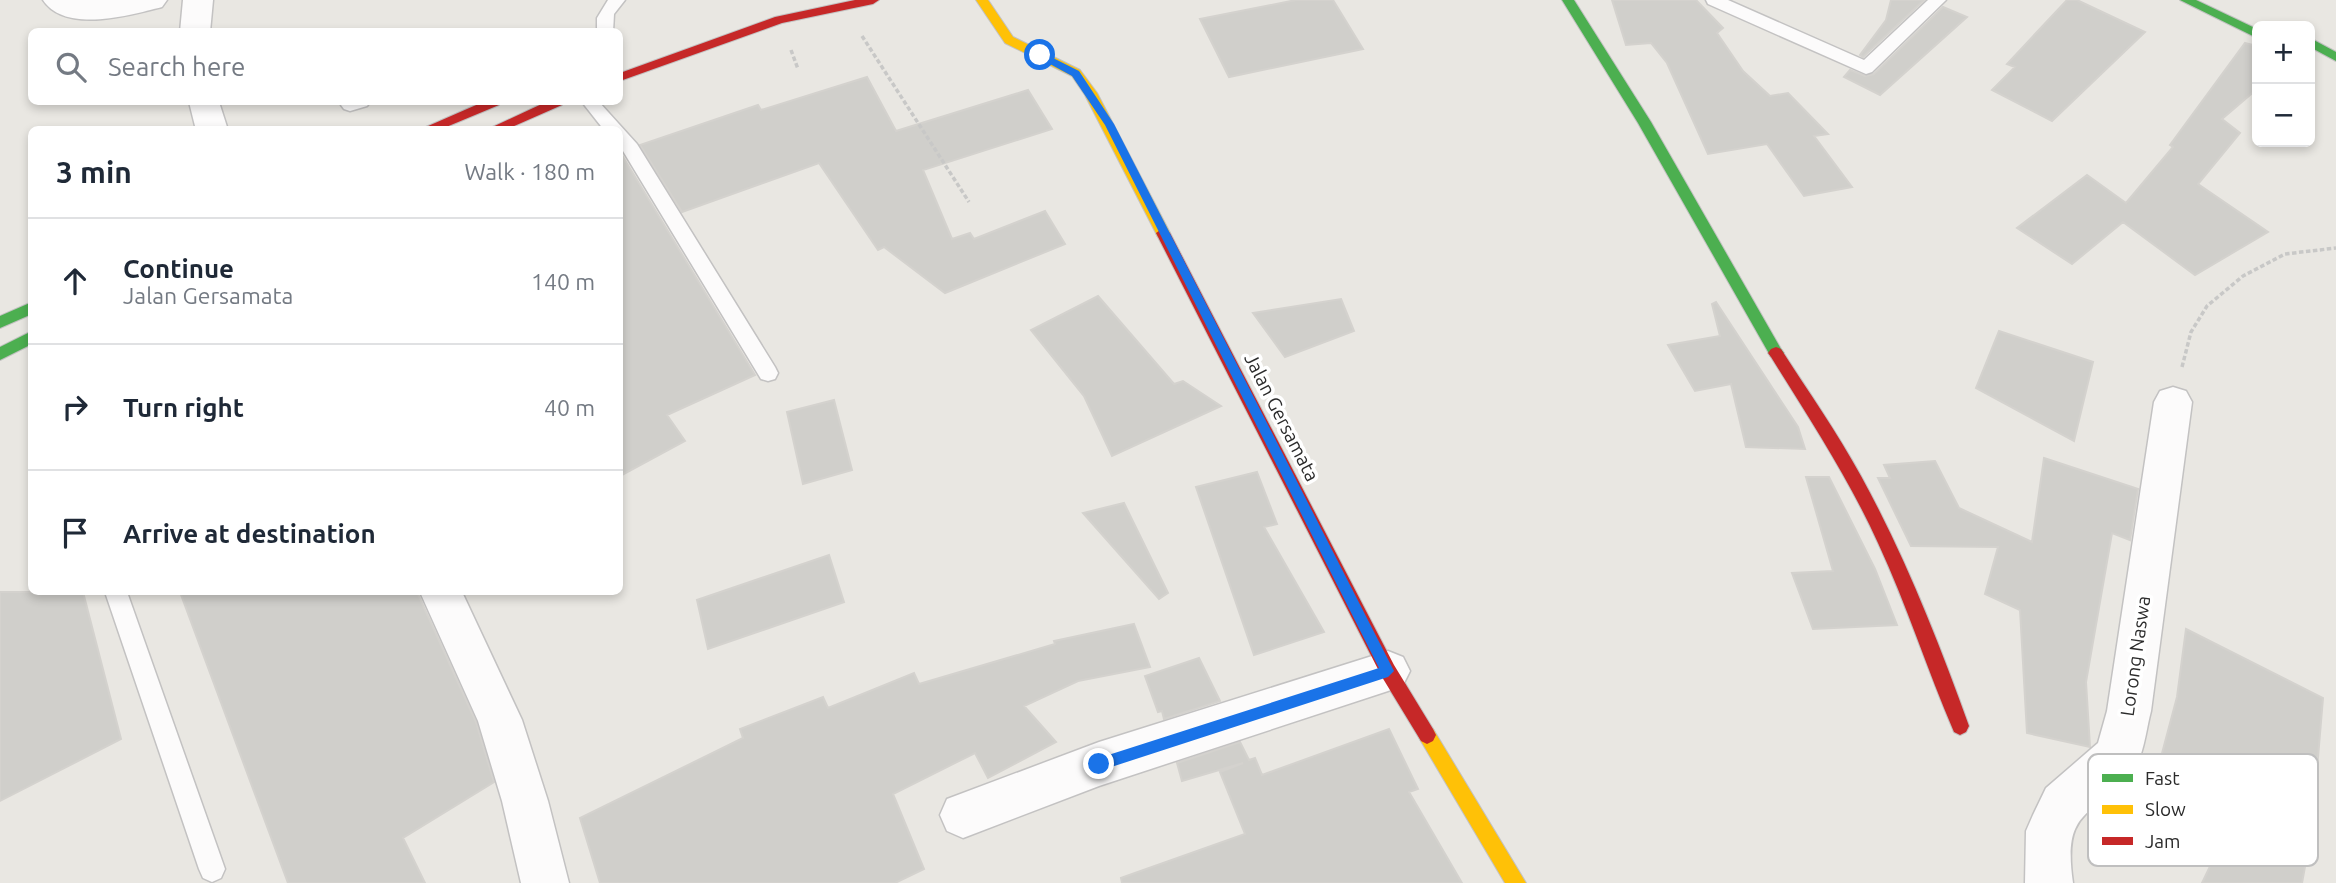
<!DOCTYPE html>
<meta charset="utf-8">
<style>
:root{--surface:#fff;--page:#f2f2f3;--text:#1f2937;--muted:#747a83;--line:#e0e1e3}
body{margin:0;font-family:Ubuntu,sans-serif;background:var(--page);color:var(--text)}
.controls{position:absolute;right:21px;top:21px;display:grid;overflow:hidden;border-radius:10px;box-shadow:0 4px 10px #0003}
.controls button{width:63px;height:63px;display:grid;place-items:center;padding:0;border:0;border-bottom:2px solid var(--line);background:var(--surface);color:var(--text);font:35px sans-serif}
.stop{position:absolute;width:21px;height:21px;margin:-16px;border:5px solid #1a73e8;border-radius:50%;background:#fff}
.stop.end{background:#1a73e8;border-color:#fff;box-shadow:0 2px 7px #0008}
.list{margin:0;padding:0;list-style:none}
h2{display:flex;justify-content:space-between;align-items:center;height:91px;margin:0;padding:0 28px;font-size:30px}
h2 small{font-size:23px;font-weight:400;color:var(--muted)}
.list li{display:grid;grid-template-columns:46px 1fr auto;gap:21px;align-items:center;box-sizing:border-box;height:126px;padding:0 28px;border-top:2px solid var(--line)}
.list b{display:block;font-size:26px;white-space:nowrap}
.list p{margin:0;font-size:23px;white-space:nowrap;color:var(--muted)}
.list em{font-size:23px;font-style:normal;color:var(--muted)}
.icon{flex:none;width:38px;height:38px;fill:none;stroke:currentColor;stroke-width:2;stroke-linecap:round;stroke-linejoin:round}
.map{position:relative;flex:none;width:2336px;height:883px;overflow:hidden}
.search{position:absolute;background:var(--surface);box-shadow:0 4px 10px #0003;left:28px;top:28px;width:595px;height:77px;display:flex;align-items:center;gap:18px;box-sizing:border-box;padding:0 24px;border-radius:10px;color:var(--muted);font-size:26px}
.panel{position:absolute;background:var(--surface);box-shadow:0 4px 10px #0003;left:28px;top:126px;width:595px;height:469px;border-radius:10px}
.map>svg:first-child{display:block}
.building{fill:#d0cfcb;stroke:#d4d2ce;stroke-width:2}
.lines{fill:none;stroke-linecap:round;stroke-linejoin:round}
.lane-casing{stroke:#c3c2c2;stroke-width:3}
.street-casing{stroke:#c3c2c2;stroke-width:3}
.fast-casing{stroke:#c3c2c2;stroke-width:2}
.slow-casing{stroke:#c3c2c2;stroke-width:2}
.jam-casing{stroke:#c3c2c2;stroke-width:2}
.path{stroke:#c8c8c7;stroke-width:3.5;stroke-dasharray:4.5 2.5;stroke-linecap:butt}
.lane{fill:#fcfbfb;fill-rule:evenodd}
.street{fill:#fcfbfb;fill-rule:evenodd}
.fast{fill:#4caf50;fill-rule:evenodd}
.slow{fill:#ffc107;fill-rule:evenodd}
.jam{fill:#c62828;fill-rule:evenodd}
.route{fill:#1a73e8}
.labels{text-anchor:middle;stroke-width:7;stroke-linejoin:round;paint-order:stroke}
.street-label{font-size:19px;fill:#2b2b2b;stroke:#fff}
.key{fill:#fff;stroke:#bfbfbf;stroke-width:2}
.key-label{font-size:19px;fill:#2b2b2b}
</style>
<div class="map">
<svg width="2336" height="883" viewBox="0 0 2336 883">
<rect width="100%" height="100%" fill="#e9e7e2"/>
<!-- building -->
<path class="building" d="M 1296,0 L 1333,0 L 1363,49 L 1229,77 L 1200,19 Z
M 1612,0 L 1696,0 L 1723,28 L 1717,33 L 1743,71 L 1770,96 L 1788,93 L 1828,134 L 1814,136 L 1852,187 L 1804,196 L 1767,144 L 1708,154 L 1667,63 L 1651,43 L 1626,45 Z
M 1891,0 L 1924,0 L 1863,57 L 1860,55 L 1886,20 Z
M 2067,0 L 2077,0 L 2145,32 L 2052,121 L 1992,90 L 2015,67 L 2007,64 Z
M 1943,7 L 1967,17 L 1880,95 L 1844,77 L 1850,70 L 1865,76 L 1874,74 Z
M 2245,43 L 2257,46 L 2257,89 L 2222,119 L 2240,133 L 2198,184 L 2268,232 L 2195,275 L 2123,222 L 2072,264 L 2017,228 L 2087,175 L 2126,203 L 2173,147 L 2170,145 Z
M 867,77 L 896,131 L 1028,90 L 1052,129 L 923,170 L 952,239 L 970,233 L 974,239 L 1045,211 L 1065,244 L 945,293 L 884,247 L 878,250 L 819,163 L 682,212 L 640,145 L 758,105 L 761,110 Z
M 620,152 L 755,375 L 667,415 L 685,441 L 620,476 Z
M 1098,296 L 1174,384 L 1183,381 L 1221,406 L 1112,456 L 1084,396 L 1031,330 Z
M 1341,299 L 1354,331 L 1285,357 L 1253,313 Z
M 1716,302 L 1798,427 L 1805,449 L 1746,447 L 1731,384 L 1695,391 L 1668,345 L 1720,336 L 1712,304 Z
M 1999,331 L 2093,362 L 2074,441 L 1976,388 Z
M 834,400 L 852,470 L 803,484 L 787,412 Z
M 2044,458 L 2138,489 L 2130,540 L 2112,533 L 2086,682 L 2090,747 L 2027,733 L 2020,610 L 1985,594 L 1998,547 L 1911,546 L 1878,478 L 1890,478 L 1884,465 L 1935,461 L 1959,508 L 2032,542 Z
M 1257,472 L 1277,524 L 1264,527 L 1324,632 L 1254,655 L 1196,487 Z
M 1806,477 L 1829,477 L 1875,569 L 1897,625 L 1813,629 L 1792,573 L 1833,571 Z
M 1124,503 L 1168,593 L 1159,599 L 1083,513 Z
M 829,555 L 844,602 L 708,649 L 697,600 Z
M 0,592 L 83,592 L 121,739 L 0,801 Z
M 180,592 L 417,592 L 476,722 L 494,782 L 403,838 L 425,883 L 288,883 Z
M 1134,624 L 1150,667 L 1078,681 L 1024,706 L 1056,742 L 988,778 L 975,753 L 893,794 L 924,869 L 895,883 L 600,883 L 580,818 L 743,738 L 740,729 L 823,697 L 828,708 L 914,673 L 919,684 L 1055,644 L 1054,641 Z
M 2186,629 L 2323,698 L 2314,805 L 2316,807 L 2302,883 L 2202,883 L 2214,858 L 2144,821 L 2177,697 Z
M 1199,658 L 1220,701 L 1164,719 L 1162,711 L 1158,712 L 1145,676 Z
M 1389,729 L 1418,789 L 1409,792 L 1462,883 L 1122,883 L 1121,878 L 1245,834 L 1220,772 L 1243,763 L 1182,781 L 1177,763 L 1240,742 L 1249,760 L 1255,758 L 1262,775 Z"/>
<g class="lines">
<!-- lane casing -->
<g class="lane-casing">
<path id="lane" d="M 608,0 L 625,0 L 614,14 L 613,32 L 597,32 L 597,18 Z
M 1706,0 L 1728,0 L 1864,60 L 1928,0 L 1946,0 L 1872,72 L 1866,74 L 1708,4 Z
M 344,102 L 370,102 L 367,106 L 350,111 L 344,109 L 341,105 Z
M 582,102 L 599,102 L 637,144 L 775,367 L 778,373 L 775,379 L 768,381 L 761,379 L 620,146 L 620,130 L 604,130 Z
M 105,592 L 127,592 L 225,869 L 221,878 L 212,882 L 203,878 L 199,869 Z"/>
</g>
<!-- street casing -->
<g class="street-casing">
<path id="street" d="M 43,0 L 167,0 L 162,7 C 131,15 65,34 43,0 Z
M 183,0 L 213,0 L 210,32 L 180,32 Z
M 189,102 L 219,102 L 228,130 L 196,130 Z
M 2173,387 L 2186,391 L 2192,402 L 2151,711 C 2146,729 2144,758 2131,773 C 2092,819 2062,807 2073,883 L 2025,883 L 2026,831 L 2033,815 L 2046,788 L 2098,743 L 2107,711 L 2154,402 L 2160,391 Z
M 420,592 L 462,592 L 522,720 L 548,801 L 569,883 L 521,883 L 502,801 L 478,721 Z
M 1388,651 L 1403,657 L 1410,671 L 1403,685 L 1388,691 L 1099,786 L 963,838 L 947,831 L 940,815 L 947,799 L 1099,742 Z"/>
</g>
<!-- fast casing -->
<g class="fast-casing">
<path id="fast" d="M 1562,0 L 1574,0 L 1651,122 L 1781,349 L 1784,353 L 1781,357 L 1771,357 L 1638,123 Z
M 2180,0 L 2196,0 L 2257,29 L 2257,38 Z
M 2310,38 L 2336,52 L 2336,61 L 2310,47 Z
M 32,302 L 32,314 L 0,328 L 0,316 Z
M 32,331 L 32,344 L 0,360 L 0,347 Z"/>
</g>
<!-- slow casing -->
<g class="slow-casing">
<path id="slow" d="M 976,0 L 988,0 L 1013,37 L 1080,70 L 1097,93 L 1170,233 L 1168,237 L 1158,237 L 1085,95 L 1072,76 L 1005,43 Z
M 1427,726 L 1433,729 L 1526,883 L 1505,883 L 1421,741 L 1418,735 L 1421,729 Z"/>
</g>
<!-- jam casing -->
<g class="jam-casing">
<path id="jam" d="M 855,0 L 879,0 L 873,4 L 782,23 L 620,81 L 620,73 L 775,17 Z
M 483,102 L 500,102 L 499,105 L 439,130 L 419,130 Z
M 546,102 L 563,102 L 562,105 L 505,130 L 486,130 Z
M 1163,228 L 1170,233 L 1394,665 L 1433,729 L 1436,735 L 1433,741 L 1427,744 L 1421,741 L 1382,677 L 1156,233 Z
M 1776,347 L 1781,349 C 1808,391 1837,432 1861,476 C 1905,556 1938,640 1969,726 L 1966,732 L 1960,735 L 1954,732 C 1927,670 1907,605 1878,543 C 1848,477 1809,418 1771,357 L 1768,353 L 1771,349 Z"/>
</g>
<!-- path -->
<path class="path" d="M 862,36 L 969,202
M 791,50 L 798,69
M 2182,367 L 2191,332 L 2207,306 L 2243,276 L 2285,254 L 2336,248"/>
<!-- lane -->
<use href="#lane" class="lane"/>
<!-- street -->
<use href="#street" class="street"/>
<!-- fast -->
<use href="#fast" class="fast"/>
<!-- slow -->
<use href="#slow" class="slow"/>
<!-- jam -->
<use href="#jam" class="jam"/>
</g>
<!-- route -->
<path class="route" d="M 1037,53 L 1043,53 L 1079,71 L 1114,124 L 1394,671 L 1388,677 L 1099,771 L 1092,764 L 1099,758 L 1379,668 L 1105,125 L 1072,76 L 1037,57 Z"/>
<g class="labels">
<!-- street labels -->
<g class="street-label">
<text transform="translate(1282 417) rotate(63)" y="7">Jalan Gersamata</text>
<text transform="translate(2135 656) rotate(-82)" y="7">Lorong Naswa</text>
</g>
</g>
<!-- legend -->
<rect x="2088" y="754" width="230" height="112" rx="10" class="key"/>
<rect x="2102" y="774" width="31" height="8" fill="#4caf50"/>
<rect x="2102" y="805" width="31" height="9" fill="#ffc107"/>
<rect x="2102" y="837" width="31" height="8" fill="#c62828"/>
<g class="key-label">
<text x="2145" y="785">Fast</text>
<text x="2145" y="816">Slow</text>
<text x="2145" y="848">Jam</text>
</g>
</svg>
<div class="controls">
<button>+</button>
<button>−</button>
</div>
<div class="stop" style="left:1040px;top:55px"></div>
<div class="stop end" style="left:1099px;top:764px"></div>
<div class="search"><svg class="icon" aria-label="search" viewBox="0 0 24 24"><circle cx="10" cy="10" r="6"/><path d="M15 15l6 6"/></svg>Search here</div>
<section class="panel">
<h2>3 min<small>Walk · 180 m</small></h2>
<ul class="list">
<li><svg class="icon" aria-label="ahead" viewBox="0 0 24 24"><path d="M12 20V5M6 11l6-6 6 6"/></svg><div><b>Continue</b><p>Jalan Gersamata</p></div><em>140 m</em></li>
<li><svg class="icon" aria-label="right" viewBox="0 0 24 24"><path d="M7 20v-9h11M14 6l5 5-5 5"/></svg><div><b>Turn right</b></div><em>40 m</em></li>
<li><svg class="icon" aria-label="arrive" viewBox="0 0 24 24"><path d="M6 21V4h12l-3 4 3 4H6"/></svg><div><b>Arrive at destination</b></div></li>
</ul>
</section>
</div>
